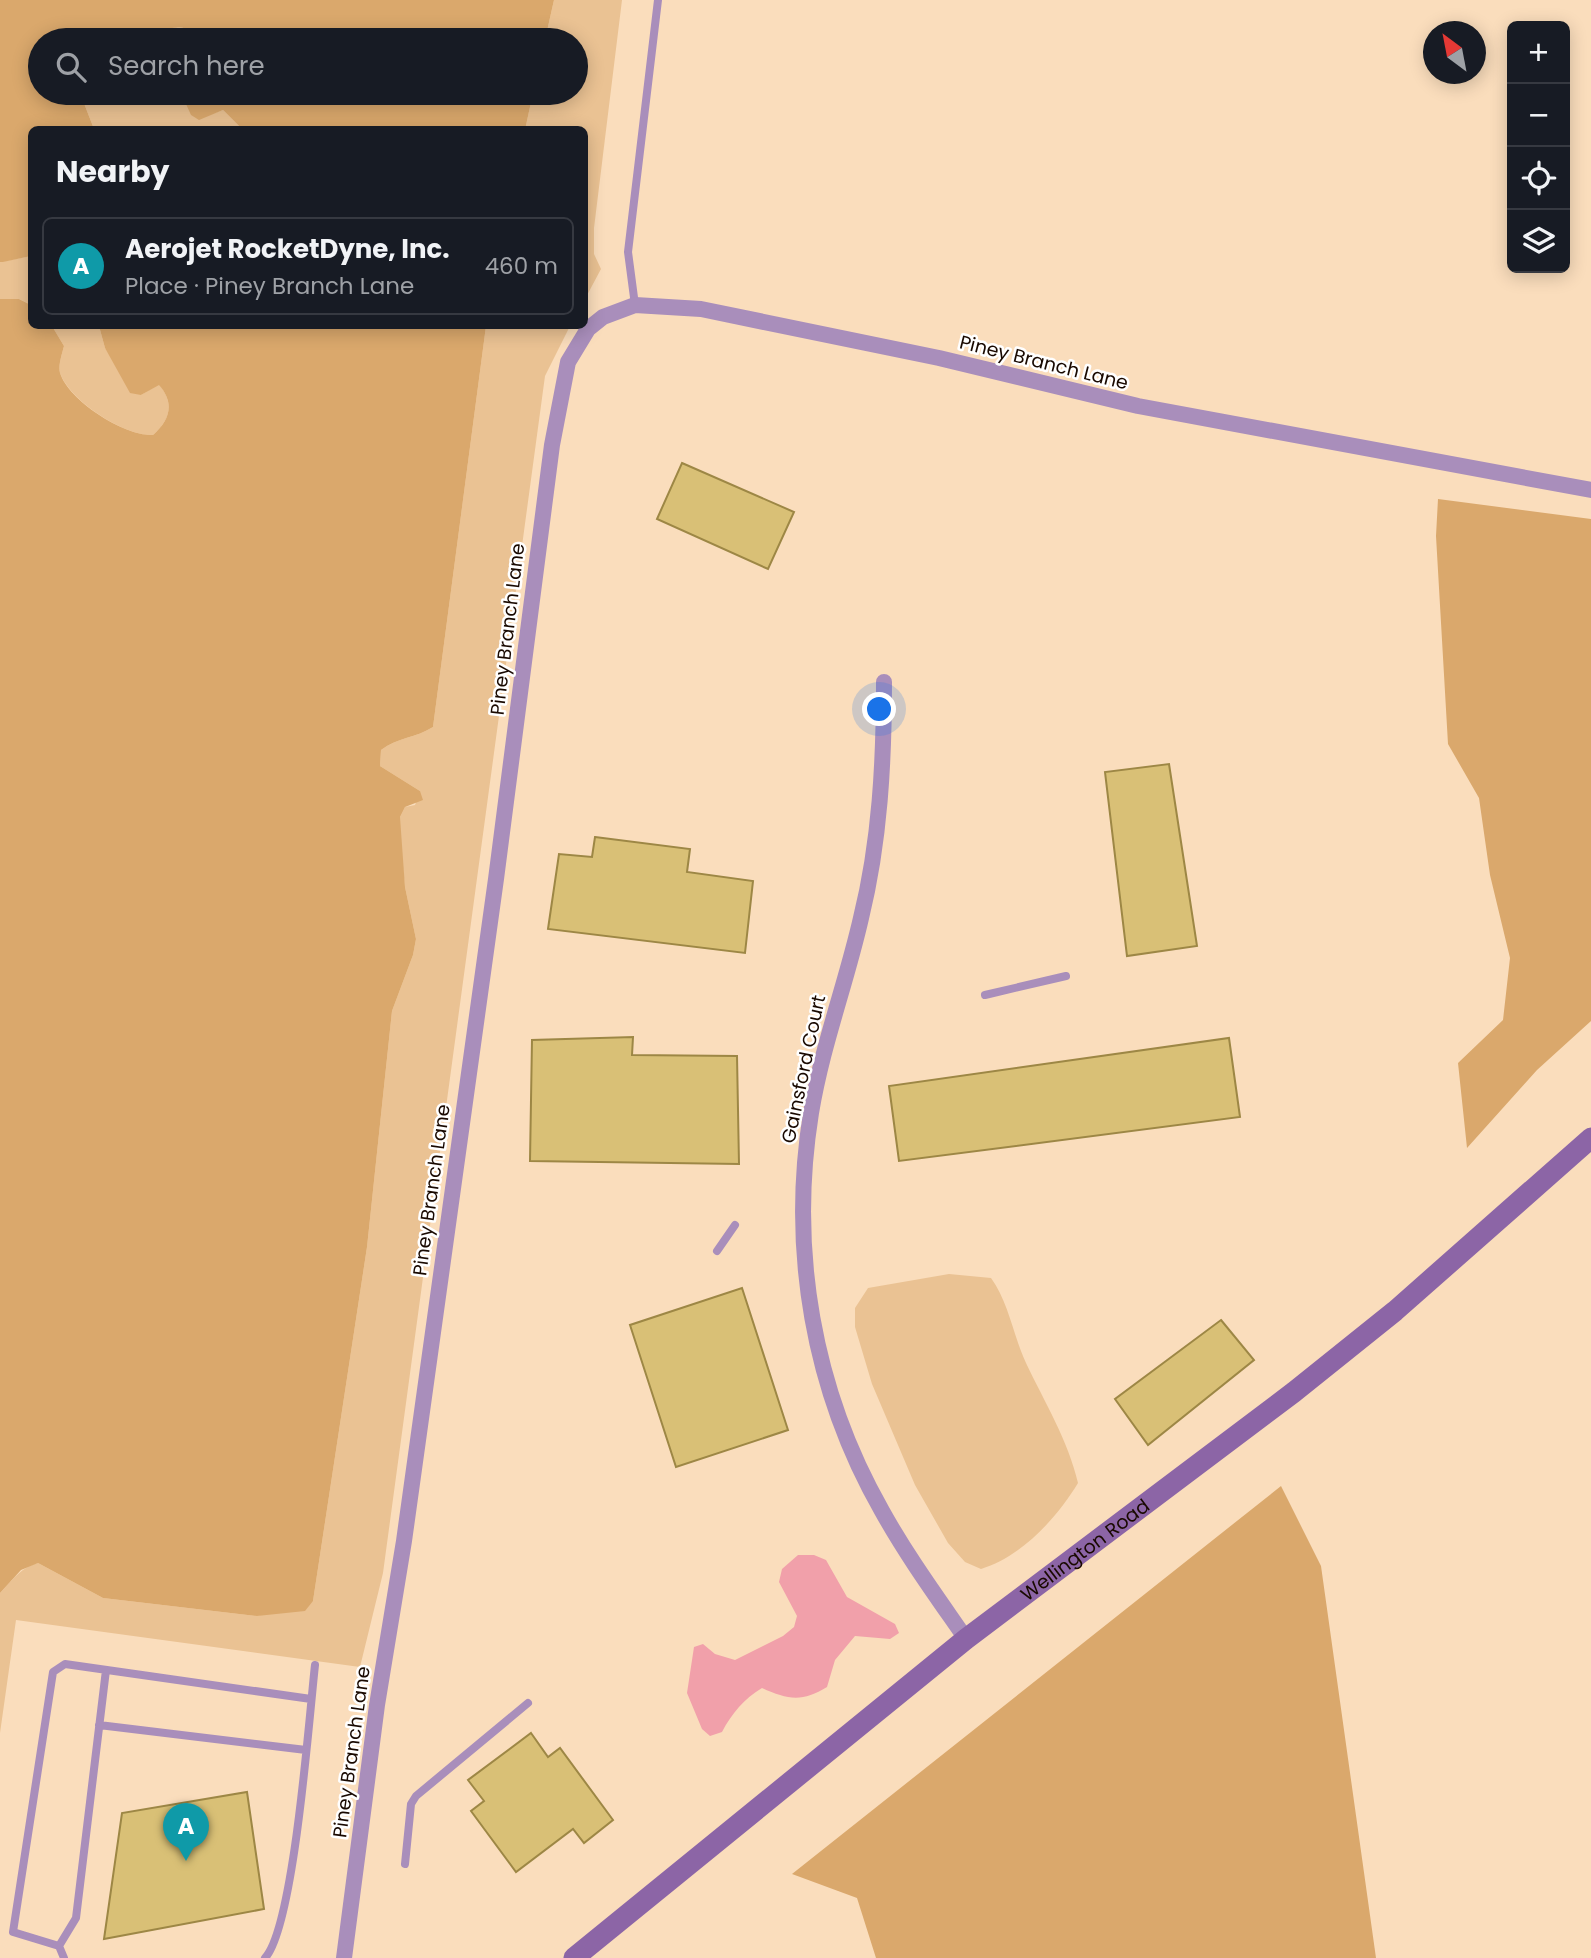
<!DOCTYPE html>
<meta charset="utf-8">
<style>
:root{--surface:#171b24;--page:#20242c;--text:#f1f3f6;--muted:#9ea1a6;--line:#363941;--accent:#2d7fce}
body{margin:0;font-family:Poppins,sans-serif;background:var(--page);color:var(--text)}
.controls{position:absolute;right:21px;top:21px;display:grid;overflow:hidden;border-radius:10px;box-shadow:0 4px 18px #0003}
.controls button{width:63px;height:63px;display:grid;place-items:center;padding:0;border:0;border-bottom:2px solid var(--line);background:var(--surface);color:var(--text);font:35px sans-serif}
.compass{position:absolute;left:1423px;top:21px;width:63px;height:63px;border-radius:50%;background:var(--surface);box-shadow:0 4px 18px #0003;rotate:328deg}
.you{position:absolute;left:880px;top:710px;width:24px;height:24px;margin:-18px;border:5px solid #fff;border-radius:50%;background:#1a73e8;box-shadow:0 0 0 10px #1a73e833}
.badge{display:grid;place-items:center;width:46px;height:46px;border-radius:50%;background:var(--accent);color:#fff;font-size:23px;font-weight:700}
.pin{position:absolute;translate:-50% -58px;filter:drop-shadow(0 2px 4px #0008)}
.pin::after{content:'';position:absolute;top:37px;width:24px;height:21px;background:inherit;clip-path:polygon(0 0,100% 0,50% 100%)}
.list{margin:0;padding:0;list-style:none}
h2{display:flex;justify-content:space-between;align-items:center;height:91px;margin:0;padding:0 28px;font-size:30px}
h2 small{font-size:23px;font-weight:400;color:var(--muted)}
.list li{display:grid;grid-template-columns:46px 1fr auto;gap:21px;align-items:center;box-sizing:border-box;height:98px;margin:0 14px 14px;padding:0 14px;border:2px solid var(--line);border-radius:10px}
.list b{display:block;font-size:26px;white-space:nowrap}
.list p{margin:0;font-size:23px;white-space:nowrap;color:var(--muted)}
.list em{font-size:23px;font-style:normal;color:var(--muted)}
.icon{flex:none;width:38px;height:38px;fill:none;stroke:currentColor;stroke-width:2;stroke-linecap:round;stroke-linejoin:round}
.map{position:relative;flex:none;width:1591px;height:1958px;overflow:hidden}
.search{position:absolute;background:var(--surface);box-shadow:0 4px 18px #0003;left:28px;top:28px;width:560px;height:77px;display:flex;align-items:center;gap:18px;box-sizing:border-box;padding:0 24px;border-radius:38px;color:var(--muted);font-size:26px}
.panel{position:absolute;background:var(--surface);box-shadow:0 4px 18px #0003;left:28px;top:126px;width:560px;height:203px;border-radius:10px}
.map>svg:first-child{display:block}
.green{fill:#eac293}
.forest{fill:#daa86c}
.water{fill:#f1a0aa}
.building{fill:#d9c076;stroke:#9d8745;stroke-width:2}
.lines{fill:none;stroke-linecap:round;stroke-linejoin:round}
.lane{stroke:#a98ebb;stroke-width:8}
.street{stroke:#a98ebb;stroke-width:16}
.secondary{stroke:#8c65a6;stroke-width:21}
.labels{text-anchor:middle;stroke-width:5;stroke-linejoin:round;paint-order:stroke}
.street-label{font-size:19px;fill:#190900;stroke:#fff}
</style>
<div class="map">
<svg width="1591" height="1958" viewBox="0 0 1591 1958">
<rect width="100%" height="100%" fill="#faddbc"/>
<!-- green -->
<path class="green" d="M 554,0 L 622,0 L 594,228 L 594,254 L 601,269 L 585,299 L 584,130 L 525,130 L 533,93 L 576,93 L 576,40 L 545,40 Z
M 173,26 L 219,40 L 153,40 L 160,31 Z
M 80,93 L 188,93 L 186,104 L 212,114 L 223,110 L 242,129 L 94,129 Z
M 31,256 L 31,305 L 19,299 L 0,299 L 0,262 Z
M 52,326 L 99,326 L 105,348 L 141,395 L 159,384 C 175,404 170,420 153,435 C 124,436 70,401 60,373 C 58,365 62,354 64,346 Z
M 486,326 L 570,326 L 545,376 L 383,1573 L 360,1667 L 16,1620 L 0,1733 L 0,1593 C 12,1581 21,1567 38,1563 L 103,1598 L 257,1616 L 313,1601 L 367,1247 L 392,1011 L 413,955 L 416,939 L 405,887 L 399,831 L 400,817 L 405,807 L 415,805 L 420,791 L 380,766 L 381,750 C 398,737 416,738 433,727 Z
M 949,1274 L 991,1278 C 1009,1303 1013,1335 1026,1363 C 1045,1403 1068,1440 1078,1483 C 1057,1518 1021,1557 981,1569 L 965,1562 L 948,1543 L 915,1485 L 872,1384 L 855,1327 L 855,1308 L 868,1288 Z"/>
<!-- forest -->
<path class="forest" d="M 0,0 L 554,0 L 545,40 L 219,40 C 196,31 170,17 153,40 L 40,40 L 40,93 L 80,93 L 94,129 L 32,130 L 31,256 L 3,262 L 0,262 Z
M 188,93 L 533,93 L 525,130 L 242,129 L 223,110 L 199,120 L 191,115 L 186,104 Z
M 0,299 L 19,299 L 31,305 L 32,326 L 52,326 L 64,346 C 62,354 58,365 60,373 C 69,401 124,436 153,435 C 170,420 175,403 159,385 L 141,395 L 130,393 L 105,348 L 99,326 L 486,326 L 433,727 C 416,738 398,737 381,750 L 380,766 L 420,791 L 423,800 L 405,807 L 400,817 L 405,887 L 416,939 L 413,955 L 392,1011 L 367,1247 L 313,1601 L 305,1611 L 257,1616 L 103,1598 L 38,1563 L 21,1570 L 0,1593 Z
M 1438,499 L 1591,519 L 1591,1021 L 1537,1070 L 1467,1148 L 1458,1063 L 1503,1020 L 1510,958 L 1490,875 L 1479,798 L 1448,744 L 1436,536 Z
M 1281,1486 L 1321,1566 L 1376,1958 L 876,1958 L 857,1898 L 792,1874 Z"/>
<!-- water -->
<path class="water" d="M 798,1555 L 814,1555 L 826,1560 L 847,1597 L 895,1624 L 899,1633 L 890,1639 L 855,1636 L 835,1660 L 827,1687 C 803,1702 788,1700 762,1688 C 744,1699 732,1713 722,1732 L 710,1736 L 702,1729 L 687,1693 L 694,1647 L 703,1644 L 715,1654 L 735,1660 L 783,1636 L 794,1627 L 797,1616 L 779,1582 L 782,1569 Z"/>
<!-- building -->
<path class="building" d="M 682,463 L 794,512 L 768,569 L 657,519 Z
M 1169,764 L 1197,946 L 1127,956 L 1105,772 Z
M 595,837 L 690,849 L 687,872 L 753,881 L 745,953 L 548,929 L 559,854 L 592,857 Z
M 633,1037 L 632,1055 L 737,1056 L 739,1164 L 530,1161 L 532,1040 Z
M 1229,1038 L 1240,1117 L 899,1161 L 889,1086 Z
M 742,1288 L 788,1430 L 676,1467 L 630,1325 Z
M 1221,1320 L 1254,1360 L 1148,1445 L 1115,1399 Z
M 531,1733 L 548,1757 L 560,1748 L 613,1820 L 584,1843 L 573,1829 L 516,1872 L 471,1811 L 484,1801 L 468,1780 Z
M 247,1792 L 264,1909 L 104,1939 L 122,1813 Z"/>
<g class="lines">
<!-- lane -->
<path class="lane" d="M 635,305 L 628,252 L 658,0
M 985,995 L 1066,976
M 717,1251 L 735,1225
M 99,1725 L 306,1750
M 405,1864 L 411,1804 L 416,1796 L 528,1703
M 59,1946 L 76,1918 L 106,1670
M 64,1958 L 59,1946 L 13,1932 L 53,1672 L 65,1664 L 311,1699
M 265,1958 C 294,1927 309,1718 315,1665"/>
<!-- street -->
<path class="street" d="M 884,682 C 884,762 880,841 861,918 C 846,984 822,1046 811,1113 C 789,1250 813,1390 882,1511 C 907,1556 937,1597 966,1639
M 344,1958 L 377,1705 L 404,1541 L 496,879 L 552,445 L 568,362 L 588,329 L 603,317 L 635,305 L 701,309 L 939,358 L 1138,406 L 1591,490"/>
<!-- secondary -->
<path class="secondary" id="s1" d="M 574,1958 L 966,1639 L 1294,1392 L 1395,1311 L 1591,1138"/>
</g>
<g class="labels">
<!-- street labels -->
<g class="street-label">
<text transform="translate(1044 362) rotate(14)" y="7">Piney Branch Lane</text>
<text transform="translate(507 629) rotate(-83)" y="7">Piney Branch Lane</text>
<text transform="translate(803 1069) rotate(-78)" y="7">Gainsford Court</text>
<text transform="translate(431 1190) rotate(-82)" y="7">Piney Branch Lane</text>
<text dy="7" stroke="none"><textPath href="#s1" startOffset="654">Wellington Road</textPath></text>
<text transform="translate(351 1752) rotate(-82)" y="7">Piney Branch Lane</text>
</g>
</g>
</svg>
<div class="controls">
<button>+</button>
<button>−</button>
<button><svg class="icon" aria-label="locate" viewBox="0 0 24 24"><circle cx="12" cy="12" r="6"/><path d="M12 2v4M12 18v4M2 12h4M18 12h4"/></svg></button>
<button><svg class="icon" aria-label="layers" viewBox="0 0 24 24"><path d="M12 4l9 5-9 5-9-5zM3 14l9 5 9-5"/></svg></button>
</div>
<svg class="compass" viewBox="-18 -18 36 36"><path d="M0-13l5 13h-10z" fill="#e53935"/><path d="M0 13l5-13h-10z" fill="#9ea1a6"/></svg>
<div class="you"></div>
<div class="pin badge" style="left:186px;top:1861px;background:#0f9aa8">A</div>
<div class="search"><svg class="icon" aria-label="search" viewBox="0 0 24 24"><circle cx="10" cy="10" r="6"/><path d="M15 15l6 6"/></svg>Search here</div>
<section class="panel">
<h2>Nearby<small></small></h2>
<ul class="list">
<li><span class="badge" style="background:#0f9aa8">A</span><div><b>Aerojet RocketDyne, Inc.</b><p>Place · Piney Branch Lane</p></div><em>460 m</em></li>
</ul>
</section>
</div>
